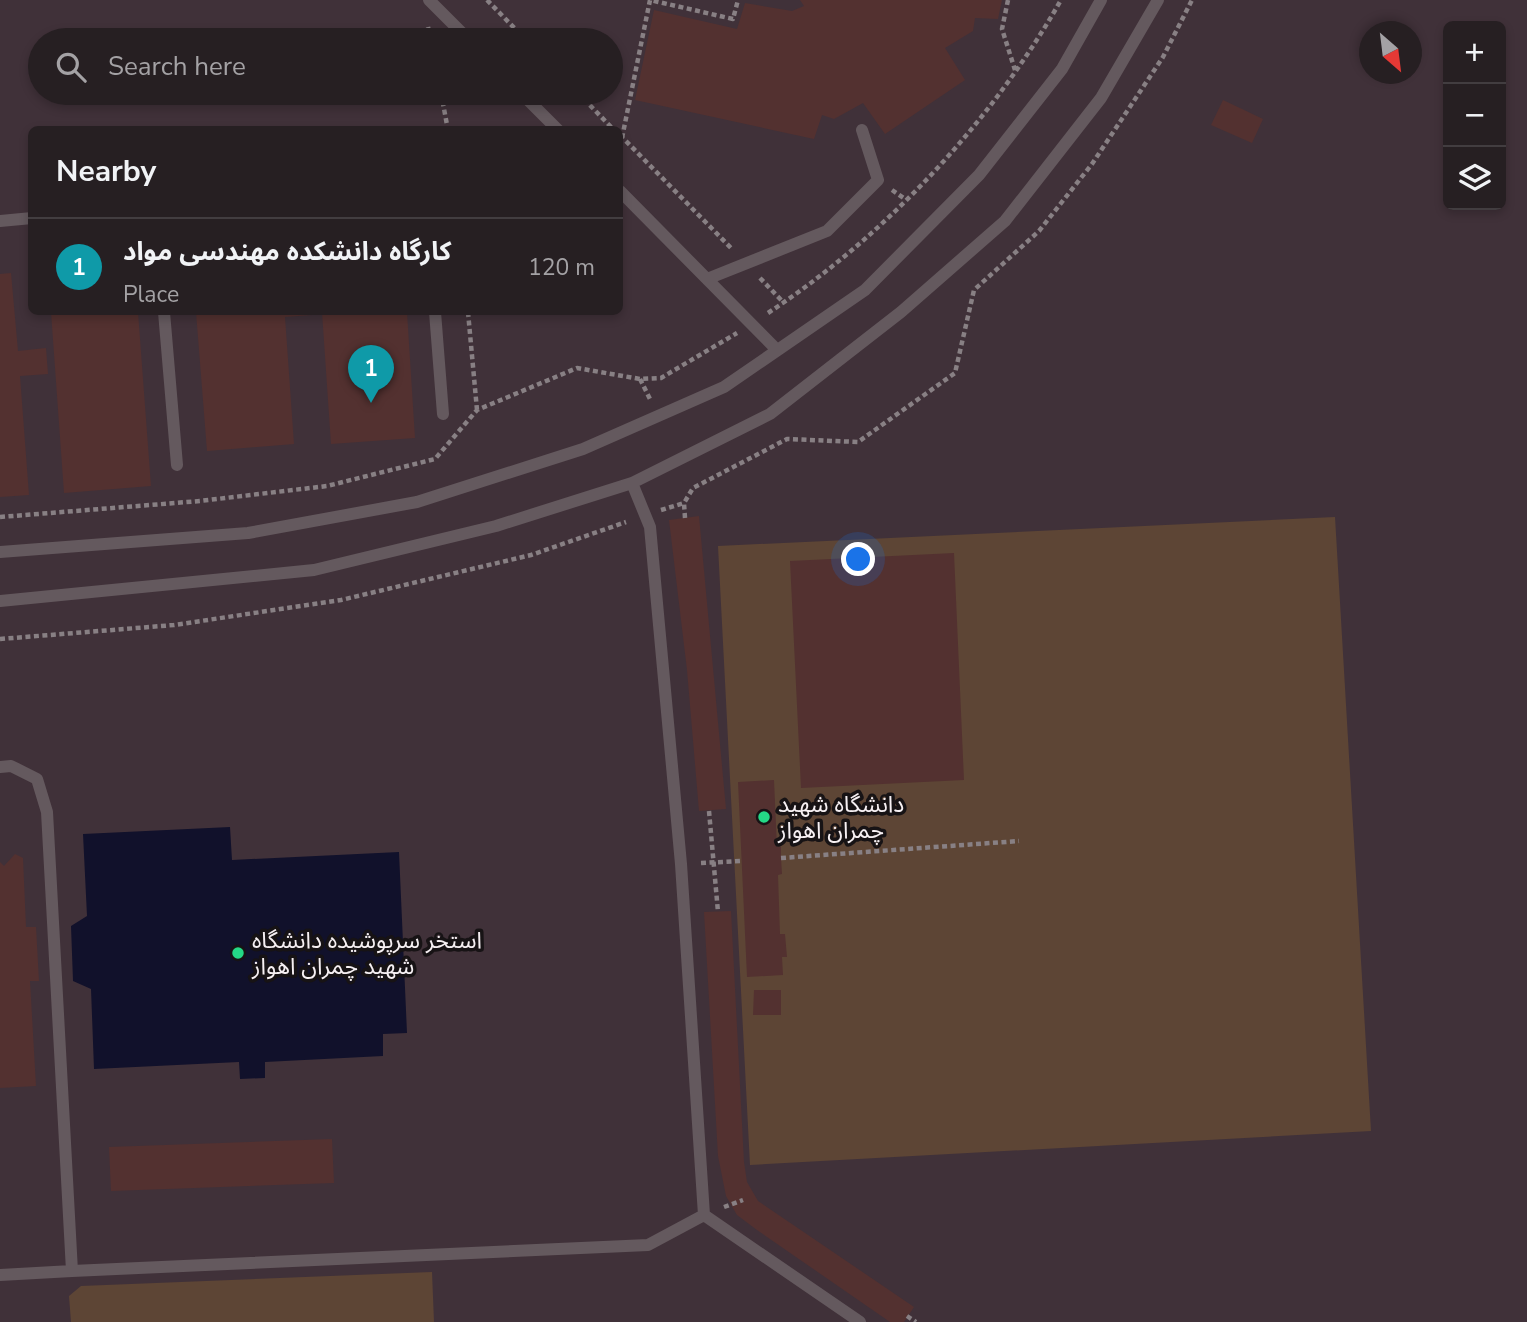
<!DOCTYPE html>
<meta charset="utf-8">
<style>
:root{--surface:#261f22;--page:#2e272a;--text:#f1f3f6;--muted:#a4a2a5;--line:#423d40;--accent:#1a73e8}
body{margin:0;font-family:"Nunito Sans","Noto Sans Arabic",sans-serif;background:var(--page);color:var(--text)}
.controls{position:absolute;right:21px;top:21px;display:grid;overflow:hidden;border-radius:10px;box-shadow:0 4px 10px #0003}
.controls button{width:63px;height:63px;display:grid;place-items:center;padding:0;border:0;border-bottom:2px solid var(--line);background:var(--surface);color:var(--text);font:35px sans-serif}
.compass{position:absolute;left:1359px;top:21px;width:63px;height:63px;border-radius:50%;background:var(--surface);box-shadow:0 4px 10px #0003;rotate:152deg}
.you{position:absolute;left:859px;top:560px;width:24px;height:24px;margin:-18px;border:5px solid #fff;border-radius:50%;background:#1a73e8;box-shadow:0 0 0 10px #1a73e833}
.badge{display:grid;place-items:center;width:46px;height:46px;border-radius:50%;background:var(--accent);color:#fff;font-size:23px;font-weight:700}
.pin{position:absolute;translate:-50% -58px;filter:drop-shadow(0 2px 4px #0008)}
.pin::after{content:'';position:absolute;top:37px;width:24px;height:21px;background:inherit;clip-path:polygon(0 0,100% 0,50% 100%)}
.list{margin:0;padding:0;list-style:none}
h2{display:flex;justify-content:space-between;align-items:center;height:91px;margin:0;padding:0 28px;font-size:30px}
h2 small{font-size:23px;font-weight:400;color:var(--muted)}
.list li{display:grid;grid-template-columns:46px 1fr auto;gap:21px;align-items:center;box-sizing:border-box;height:98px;padding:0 28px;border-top:2px solid var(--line)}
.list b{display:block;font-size:26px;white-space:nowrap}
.list p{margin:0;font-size:23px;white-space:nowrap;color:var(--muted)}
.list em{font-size:23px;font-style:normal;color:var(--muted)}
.icon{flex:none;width:38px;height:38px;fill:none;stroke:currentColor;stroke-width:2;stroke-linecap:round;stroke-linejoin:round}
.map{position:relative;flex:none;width:1527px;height:1322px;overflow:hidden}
.search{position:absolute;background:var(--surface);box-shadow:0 4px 10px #0003;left:28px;top:28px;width:595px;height:77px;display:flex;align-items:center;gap:18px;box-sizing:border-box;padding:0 24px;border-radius:38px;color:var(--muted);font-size:26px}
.panel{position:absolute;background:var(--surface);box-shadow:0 4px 10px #0003;left:28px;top:126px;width:595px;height:189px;border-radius:10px}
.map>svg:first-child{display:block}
.built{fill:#403139;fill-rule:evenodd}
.green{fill:#5d4535}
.water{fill:#11112b}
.building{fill:#533130}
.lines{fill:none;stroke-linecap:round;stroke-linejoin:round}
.path{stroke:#888084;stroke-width:4.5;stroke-dasharray:5 3.5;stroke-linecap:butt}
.lane{stroke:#64595e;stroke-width:12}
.poi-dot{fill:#24d886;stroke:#171315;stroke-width:2.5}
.labels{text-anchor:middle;stroke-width:7;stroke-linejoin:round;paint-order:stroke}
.poi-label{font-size:23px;fill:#f6f0f3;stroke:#171315;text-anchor:start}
</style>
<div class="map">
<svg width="1527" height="1322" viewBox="0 0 1527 1322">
<rect width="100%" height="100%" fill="#32292d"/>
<!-- built -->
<path class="built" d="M 0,0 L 1527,0 L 1527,1322 L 0,1322 ZM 1448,26 L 1501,26 L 1501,205 L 1448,205 ZM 1370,32 L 1412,32 L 1412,74 L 1370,74 ZM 40,40 L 611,40 L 611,93 L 40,93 ZM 32,130 L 620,130 L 620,312 L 32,312 Z"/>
<!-- green -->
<path class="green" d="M 1335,517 L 1371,1131 L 750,1165 L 718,546 Z
M 432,1272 L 434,1322 L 71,1322 L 69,1296 L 81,1286 Z"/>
<!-- water -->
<path class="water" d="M 230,827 L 232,860 L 399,852 L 407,1033 L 383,1034 L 383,1056 L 265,1062 L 265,1078 L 240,1079 L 239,1062 L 94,1069 L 91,989 L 73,981 L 71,926 L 87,916 L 83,834 Z"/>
<!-- building -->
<path class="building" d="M 800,0 L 1002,0 L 998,19 L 975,18 L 973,31 L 945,48 L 965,80 L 885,134 L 863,103 L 834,119 L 822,115 L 814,139 L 635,100 L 654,10 L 737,29 L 745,3 L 792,11 L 804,6 Z
M 1223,100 L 1263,119 L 1252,143 L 1211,125 Z
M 11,273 L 18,351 L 46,348 L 48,374 L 20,376 L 29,495 L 0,497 L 0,274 Z
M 51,312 L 138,312 L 151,486 L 64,493 Z
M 196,312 L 312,312 L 312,315 L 285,317 L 294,444 L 207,451 Z
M 322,312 L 407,312 L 415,438 L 331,444 Z
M 699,516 L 726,809 L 699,811 L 687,670 L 669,520 Z
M 954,553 L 964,780 L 801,788 L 790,561 Z
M 774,780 L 777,847 L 781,847 L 781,858 L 782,874 L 778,875 L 780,934 L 785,934 L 787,957 L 782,957 L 783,975 L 747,977 L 738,782 Z
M 15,854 L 23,858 L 26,927 L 36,927 L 39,981 L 30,981 L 36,1086 L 0,1088 L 0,862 L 4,866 Z
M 731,911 L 744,1162 L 747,1182 L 758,1201 L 914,1307 L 904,1322 L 890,1322 L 757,1230 L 737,1215 L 726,1196 L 718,1156 L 704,912 Z
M 754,990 L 781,990 L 781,1015 L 753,1015 Z
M 332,1139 L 334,1183 L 111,1191 L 109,1147 Z"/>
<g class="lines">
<!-- path -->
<path class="path" d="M 487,0 L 526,40
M 1008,0 L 1002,29 L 1015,70
M 428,27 L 431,40
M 441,93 L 448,130
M 578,93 L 614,130
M 620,135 L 732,249
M 622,138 L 650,0 L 733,19 L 738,0
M 892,190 L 905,199
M 760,278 L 784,303
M 468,312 L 477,410
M 768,313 C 885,236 991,123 1061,0
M 640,379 L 650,399
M 661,510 L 684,503
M 0,517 L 200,501 L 327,486 L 435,459 L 477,410 L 577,368 L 640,379 L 661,378 L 737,333
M 685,518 L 684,503 L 693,488 L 787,439 L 858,442 L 955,373 L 974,290 L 1039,231 L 1092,164 L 1163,57 L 1192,0
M 0,639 L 174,625 L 341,600 L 531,555 L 626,522
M 709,811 L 718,912
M 781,858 L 1019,841
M 701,863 L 742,861
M 724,1207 L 743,1200
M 907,1316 L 916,1322"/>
<!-- lane -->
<path class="lane" d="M 429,0 L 469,40
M 521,93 L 558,130
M 620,191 L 777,350
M 0,221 L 32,218
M 707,279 L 827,231 L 878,180 L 862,130
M 164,312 L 177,465
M 435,312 L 443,414
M 0,552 L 248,533 L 417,502 L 583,449 L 724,387 L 865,290 L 979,175 L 1062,69 L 1101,0
M 0,601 L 314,570 L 496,526 L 632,483 L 770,414 L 901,312 L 1005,221 L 1101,98 L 1158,0
M 0,767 L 11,766 L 37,779 L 47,812 L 72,1271 L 648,1245 L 704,1215 L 681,864 L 650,527 L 632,483
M 704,1215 L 860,1322
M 0,1275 L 72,1271"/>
</g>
<!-- markers -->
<g class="poi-dot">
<circle cx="764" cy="817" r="7"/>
<circle cx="238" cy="953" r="7"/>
</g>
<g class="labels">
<!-- poi labels -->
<g class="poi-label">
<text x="778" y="812">دانشگاه شهید<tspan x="778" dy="26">چمران اهواز</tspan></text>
<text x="252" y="948">استخر سرپوشیده دانشگاه<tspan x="252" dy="26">شهید چمران اهواز</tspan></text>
</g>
</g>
</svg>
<div class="controls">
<button>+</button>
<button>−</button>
<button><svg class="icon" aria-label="layers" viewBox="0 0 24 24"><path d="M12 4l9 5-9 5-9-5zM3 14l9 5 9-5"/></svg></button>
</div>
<svg class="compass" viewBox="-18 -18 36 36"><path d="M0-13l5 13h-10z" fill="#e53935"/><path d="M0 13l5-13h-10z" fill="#a4a2a5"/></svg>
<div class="you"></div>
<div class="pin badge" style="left:371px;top:403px;background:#0f9aa8">1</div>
<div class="search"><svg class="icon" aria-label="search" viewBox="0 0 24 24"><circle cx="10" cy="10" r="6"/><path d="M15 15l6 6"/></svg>Search here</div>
<section class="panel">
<h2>Nearby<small></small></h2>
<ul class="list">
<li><span class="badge" style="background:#0f9aa8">1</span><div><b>کارگاه دانشکده مهندسی مواد</b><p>Place</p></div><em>120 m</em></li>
</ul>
</section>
</div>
